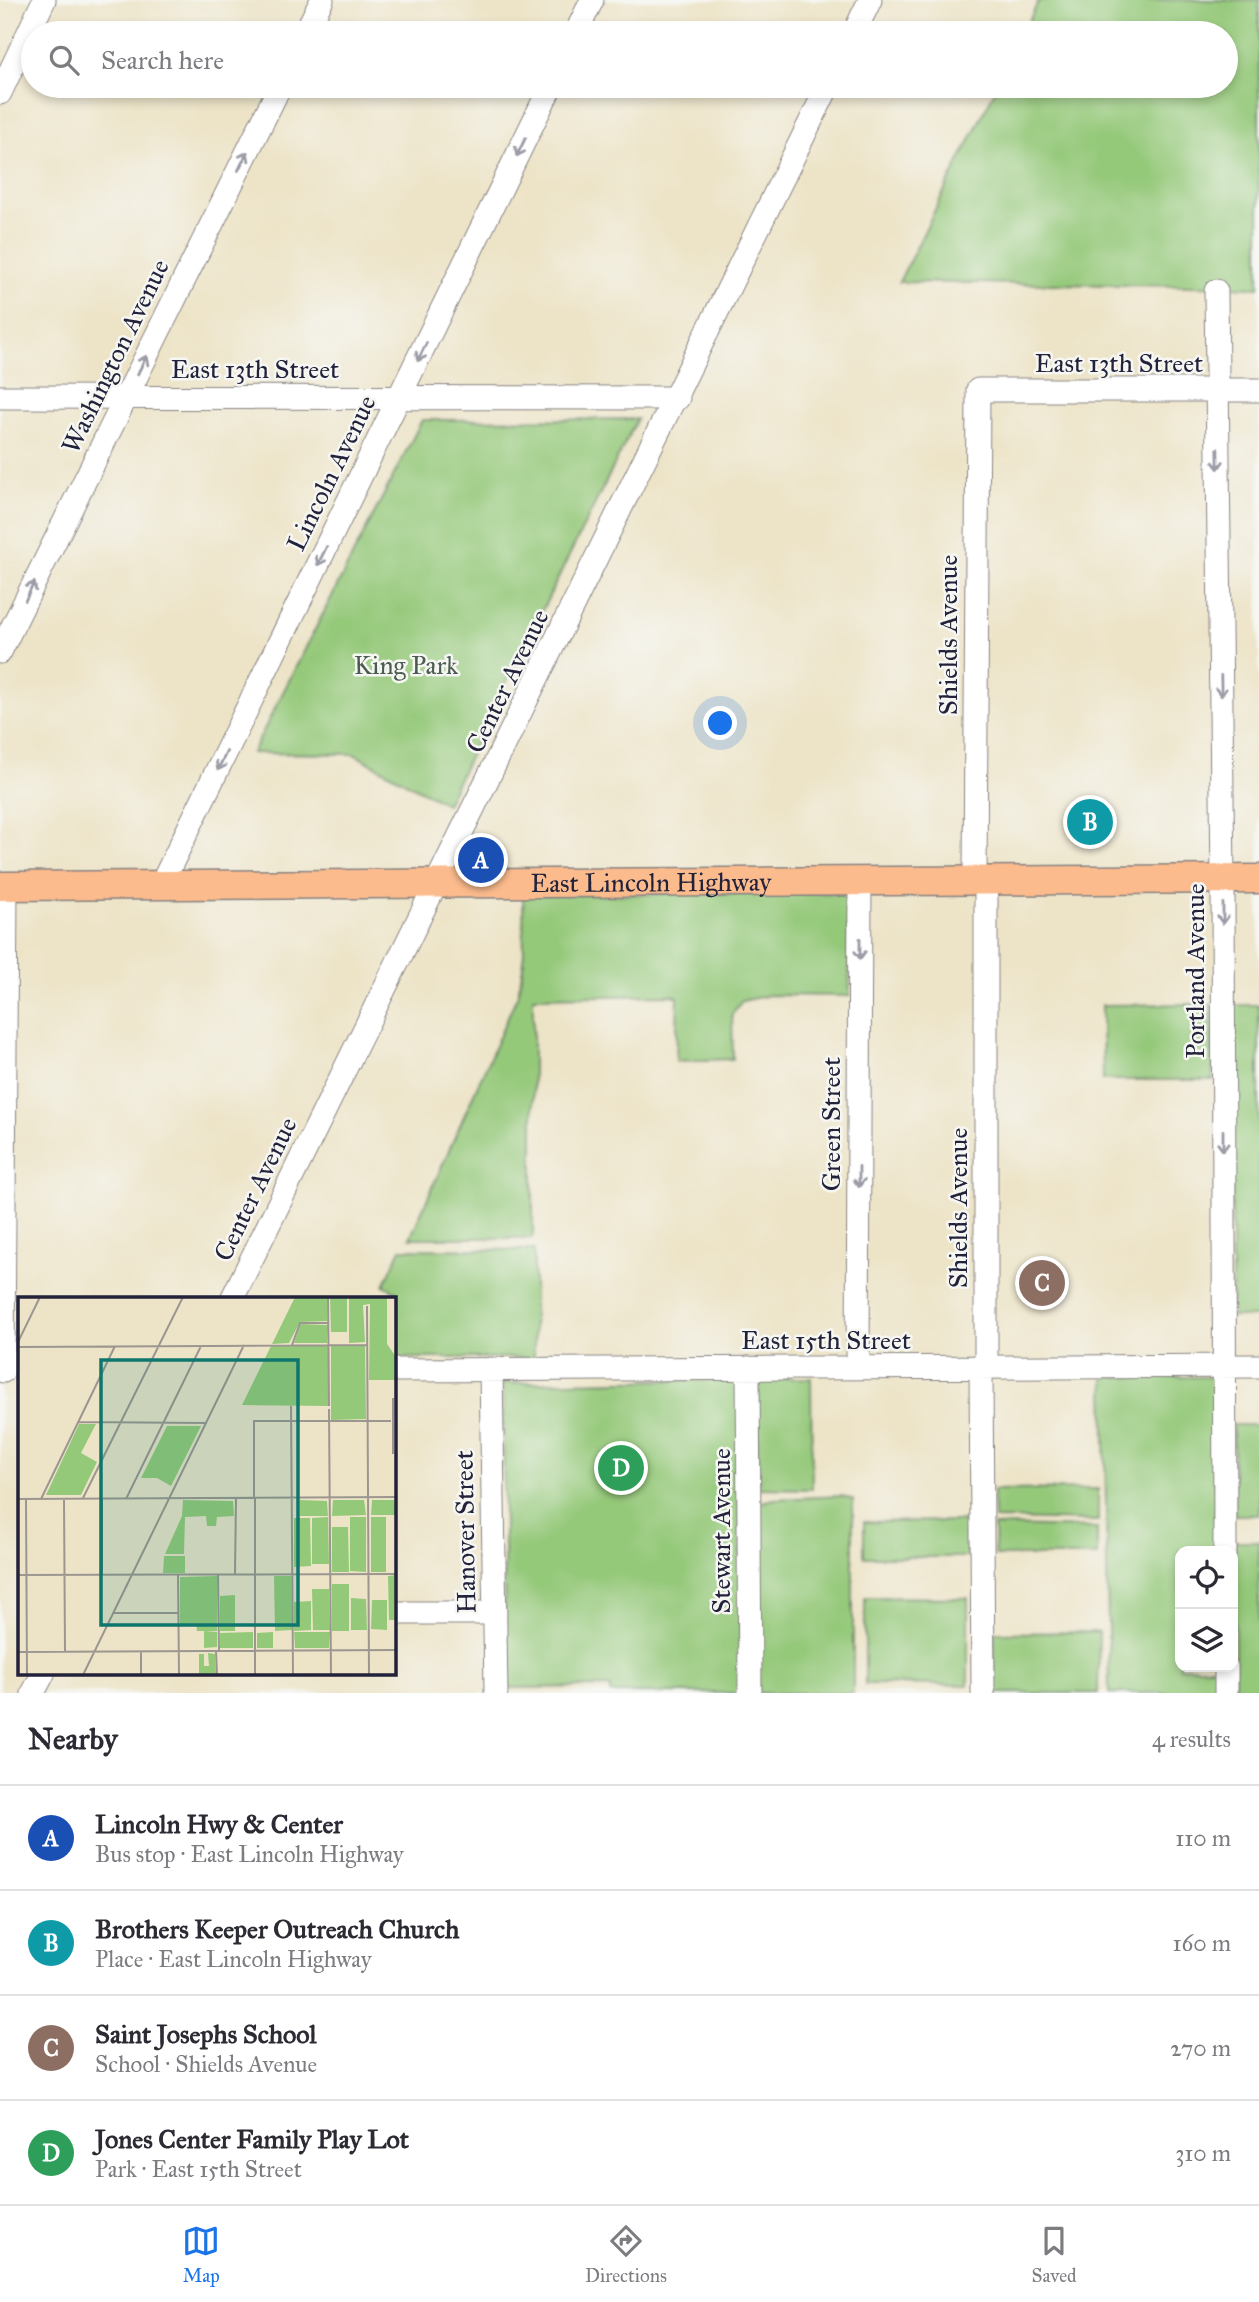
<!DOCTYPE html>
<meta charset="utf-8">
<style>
:root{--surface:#fff;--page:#f7f7f7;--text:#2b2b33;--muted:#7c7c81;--line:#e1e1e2;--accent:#1a73e8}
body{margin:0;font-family:"IM FELL Great Primer",serif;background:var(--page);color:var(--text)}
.controls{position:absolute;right:21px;bottom:21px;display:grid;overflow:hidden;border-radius:14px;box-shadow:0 4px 10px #0003}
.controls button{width:63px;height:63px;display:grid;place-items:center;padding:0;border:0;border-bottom:2px solid var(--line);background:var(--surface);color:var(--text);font:35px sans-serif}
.you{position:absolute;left:721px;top:724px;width:24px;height:24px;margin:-18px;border:5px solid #fff;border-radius:50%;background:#1a73e8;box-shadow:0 0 0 10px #1a73e833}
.badge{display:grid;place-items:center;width:46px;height:46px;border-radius:50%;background:var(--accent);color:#fff;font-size:23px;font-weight:700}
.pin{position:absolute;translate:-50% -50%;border:4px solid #fff;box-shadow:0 2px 7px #0006}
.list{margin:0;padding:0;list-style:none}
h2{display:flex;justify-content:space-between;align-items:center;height:91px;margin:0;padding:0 28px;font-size:30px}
h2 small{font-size:23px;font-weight:400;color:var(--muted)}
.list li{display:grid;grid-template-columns:46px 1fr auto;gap:21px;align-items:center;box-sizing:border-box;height:105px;padding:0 28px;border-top:2px solid var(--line)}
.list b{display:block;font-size:26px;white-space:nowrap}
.list p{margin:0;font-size:23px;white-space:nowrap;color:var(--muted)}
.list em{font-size:23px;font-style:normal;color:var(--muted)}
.icon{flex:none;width:38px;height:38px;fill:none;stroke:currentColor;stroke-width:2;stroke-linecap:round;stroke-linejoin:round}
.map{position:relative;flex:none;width:1259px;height:1693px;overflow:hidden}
.search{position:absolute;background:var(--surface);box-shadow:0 4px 10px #0003;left:21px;right:21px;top:21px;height:77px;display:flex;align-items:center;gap:18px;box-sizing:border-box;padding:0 24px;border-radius:38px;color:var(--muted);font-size:26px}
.sheet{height:511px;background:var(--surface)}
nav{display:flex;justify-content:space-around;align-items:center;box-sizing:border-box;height:98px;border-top:2px solid var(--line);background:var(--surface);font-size:19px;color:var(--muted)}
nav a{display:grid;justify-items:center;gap:4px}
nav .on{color:var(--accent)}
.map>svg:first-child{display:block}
.green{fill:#95c97a;stroke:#5c765a;stroke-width:2}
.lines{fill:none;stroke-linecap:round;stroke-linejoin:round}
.minor-casing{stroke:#888382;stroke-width:25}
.major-casing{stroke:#888382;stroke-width:31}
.minor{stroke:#fff;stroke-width:23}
.major{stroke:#fbbb8d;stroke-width:28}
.oneway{stroke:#9c9ca7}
.labels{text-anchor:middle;stroke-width:5;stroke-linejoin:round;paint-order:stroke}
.street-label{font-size:26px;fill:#22223b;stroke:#f6f6f2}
.park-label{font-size:26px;fill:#4a5c51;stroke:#f6f6f2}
.inset-road{fill:none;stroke:#9c9690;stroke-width:2}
.view{fill:#0f766e;fill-opacity:0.15;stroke:#0f766e;stroke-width:3.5}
.inset-edge{fill:none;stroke:#22223b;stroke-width:3.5}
</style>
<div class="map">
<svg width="1259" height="1693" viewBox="0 0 1259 1693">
<rect width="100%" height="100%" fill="#f6f6f2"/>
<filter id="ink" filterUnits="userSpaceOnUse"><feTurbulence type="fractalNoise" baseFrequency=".0143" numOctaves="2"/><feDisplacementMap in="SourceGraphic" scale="14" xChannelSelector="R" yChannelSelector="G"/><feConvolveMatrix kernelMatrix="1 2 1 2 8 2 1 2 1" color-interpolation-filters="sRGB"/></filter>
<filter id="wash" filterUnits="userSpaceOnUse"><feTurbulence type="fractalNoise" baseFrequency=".00686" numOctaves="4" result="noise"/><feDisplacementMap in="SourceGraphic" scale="28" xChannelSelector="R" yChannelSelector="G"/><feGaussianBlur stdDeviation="1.57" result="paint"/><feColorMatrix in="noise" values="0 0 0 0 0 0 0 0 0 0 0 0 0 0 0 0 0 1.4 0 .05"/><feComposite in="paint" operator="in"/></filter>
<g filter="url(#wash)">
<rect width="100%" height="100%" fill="#ede4c8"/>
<!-- green -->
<path class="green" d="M 1039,0 L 1259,0 L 1259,287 L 899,282 L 997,86 L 1226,86 L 1226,33 L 1023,33 Z
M 637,419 L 446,804 L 354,754 L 252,753 L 422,420 Z
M 841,893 L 847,901 L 850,996 L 770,995 L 742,1001 L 732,1014 L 733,1059 L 676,1061 L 678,997 L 673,995 L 533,997 L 533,1238 L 410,1238 L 518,994 L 524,961 L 523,895 Z
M 1209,1004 L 1212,1009 L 1213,1080 L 1103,1080 L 1102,1005 Z
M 1232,1005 L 1259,1005 L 1259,1317 L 1232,1317 Z
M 401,1249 L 534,1250 L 534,1358 L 397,1358 L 397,1292 L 384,1285 Z
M 1104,1377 L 1213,1377 L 1214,1380 L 1216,1551 L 1180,1551 L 1180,1667 L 1217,1667 L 1217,1693 L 1109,1693 Z
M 811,1378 L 812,1489 L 757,1488 L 758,1382 L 762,1379 Z
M 739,1379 L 742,1693 L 610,1693 L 610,1687 L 505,1688 L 503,1383 Z
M 1233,1425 L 1259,1425 L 1259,1515 L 1234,1515 Z
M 1098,1489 L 1098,1521 L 994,1519 L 993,1490 Z
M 842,1496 L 853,1500 L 853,1693 L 758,1693 L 757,1503 L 774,1499 Z
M 967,1521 L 967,1557 L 864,1557 L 864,1522 Z
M 994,1526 L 1097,1528 L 1097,1556 L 995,1556 Z
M 1234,1541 L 1259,1541 L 1259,1693 L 1235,1693 Z
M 865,1597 L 968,1598 L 968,1685 L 865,1684 Z
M 1099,1632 L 1098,1693 L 995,1693 L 994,1633 Z"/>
</g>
<g filter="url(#ink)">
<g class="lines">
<!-- minor casing -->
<g class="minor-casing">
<path id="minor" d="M 305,33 L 322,0
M 576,33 L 592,0
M 854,33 L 870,0
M 0,93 L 44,0
M 1216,291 L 1223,879 L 1225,1551
M 0,397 L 678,398
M 0,652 L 280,86
M 975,880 L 978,390 L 1259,390
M 986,880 L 986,1367
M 161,885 L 551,86
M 232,1299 L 828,86
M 981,1367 L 983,1693
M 748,1368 L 750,1693
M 858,1368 L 860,881
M 491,1369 L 496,1693
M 394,1370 L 1259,1366
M 3,1371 L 6,886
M 394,1613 L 495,1613
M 1226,1667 L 1226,1693
M 33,1693 L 43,1674"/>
</g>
<!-- major casing -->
<g class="major-casing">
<g id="major">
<path id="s1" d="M 0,886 L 1259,879"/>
</g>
</g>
<!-- minor -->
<use href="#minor" class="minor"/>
<!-- major -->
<use href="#major" class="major"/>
</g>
<!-- one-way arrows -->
<defs><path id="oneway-shaft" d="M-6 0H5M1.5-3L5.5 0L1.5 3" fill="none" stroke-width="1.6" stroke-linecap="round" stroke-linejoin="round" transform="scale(1.75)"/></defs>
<g class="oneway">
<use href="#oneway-shaft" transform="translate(521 147) rotate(116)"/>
<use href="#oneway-shaft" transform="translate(243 161) rotate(-64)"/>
<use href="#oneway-shaft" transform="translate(422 352) rotate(116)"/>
<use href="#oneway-shaft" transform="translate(142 365) rotate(-64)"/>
<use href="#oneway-shaft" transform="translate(1218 459) rotate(89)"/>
<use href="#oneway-shaft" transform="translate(322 556) rotate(116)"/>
<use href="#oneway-shaft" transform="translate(30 591) rotate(-64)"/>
<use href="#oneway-shaft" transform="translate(1221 686) rotate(89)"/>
<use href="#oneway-shaft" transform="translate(222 761) rotate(116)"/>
<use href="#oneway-shaft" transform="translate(1223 914) rotate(90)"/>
<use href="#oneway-shaft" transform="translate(860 949) rotate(90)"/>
<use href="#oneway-shaft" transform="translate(1223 1141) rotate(90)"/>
<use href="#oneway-shaft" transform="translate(859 1177) rotate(90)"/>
</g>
</g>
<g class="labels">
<!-- street labels -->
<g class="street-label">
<text transform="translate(115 356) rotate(-64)" y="9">Washington Avenue</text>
<text x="1119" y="372">East 13th Street</text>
<text x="255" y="378">East 13th Street</text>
<text transform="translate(331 473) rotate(-64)" y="9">Lincoln Avenue</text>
<text transform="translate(948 635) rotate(-90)" y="9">Shields Avenue</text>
<text transform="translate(507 681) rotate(-64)" y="9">Center Avenue</text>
<text dy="9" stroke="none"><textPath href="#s1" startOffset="651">East Lincoln Highway</textPath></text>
<text transform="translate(1195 971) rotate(-90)" y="9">Portland Avenue</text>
<text transform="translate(831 1124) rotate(-90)" y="9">Green Street</text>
<text transform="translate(255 1189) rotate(-64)" y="9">Center Avenue</text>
<text transform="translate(958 1208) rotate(-90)" y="9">Shields Avenue</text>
<text x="826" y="1349">East 15th Street</text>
<text transform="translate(721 1531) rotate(-90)" y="9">Stewart Avenue</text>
<text transform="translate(465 1532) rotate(-91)" y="9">Hanover Street</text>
</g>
<!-- park labels -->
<g class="park-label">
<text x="406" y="674">King Park</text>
</g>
</g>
<!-- overview -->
<g transform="translate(18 1297)">
<rect width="378" height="378" fill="#ede4c8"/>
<path d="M 277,0 L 310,0 L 309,24 L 282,25 L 271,46 L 254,47 ZM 312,0 L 329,0 L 329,35 L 313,35 ZM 331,0 L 369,0 L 369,47 L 378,60 L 378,83 L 351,83 L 352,7 L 345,8 L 347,45 L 331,46 ZM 282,27 L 310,28 L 309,46 L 276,46 ZM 253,49 L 310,49 L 310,109 L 224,108 ZM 313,49 L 347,49 L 348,122 L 313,123 ZM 61,127 L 78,127 L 63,156 L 79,165 L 63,198 L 28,198 ZM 149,129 L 183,129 L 153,189 L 139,181 L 123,181 ZM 165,203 L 215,204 L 216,219 L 199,220 L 198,229 L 189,229 L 188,219 L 167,220 L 166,257 L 147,257 L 164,219 ZM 282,203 L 309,204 L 310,219 L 282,219 ZM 315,203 L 346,203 L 348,218 L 314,219 ZM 354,203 L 378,203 L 378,218 L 353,218 ZM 310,220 L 311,267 L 294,267 L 294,221 ZM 332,220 L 348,220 L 348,275 L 332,274 ZM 353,220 L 368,220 L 368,275 L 353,275 ZM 276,221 L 292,221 L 293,269 L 276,270 ZM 314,230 L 330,230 L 331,275 L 314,275 ZM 146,259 L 167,259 L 167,276 L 145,276 ZM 378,278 L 378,323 L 371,323 L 370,279 ZM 199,279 L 199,334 L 187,334 L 199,335 L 199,350 L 186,351 L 186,334 L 179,334 L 178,327 L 162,327 L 162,280 ZM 256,279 L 273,279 L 274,333 L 257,334 ZM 314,287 L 331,287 L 331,334 L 314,334 ZM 294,292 L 311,292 L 312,333 L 295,333 ZM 217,298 L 217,334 L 202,334 L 202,299 ZM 333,301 L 348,302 L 349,333 L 333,333 ZM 354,303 L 369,303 L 369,333 L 353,332 ZM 293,304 L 293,333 L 276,334 L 276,305 ZM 235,335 L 235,351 L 202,351 L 202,336 ZM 255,335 L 255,351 L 239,351 L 239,336 ZM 276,335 L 312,335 L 311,351 L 277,351 ZM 190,356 L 197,357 L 198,378 L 181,378 L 181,357 L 186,357 L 186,369 L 191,369 Z" fill="#95c97a"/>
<path class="inset-road" d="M 310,0 L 311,109M 349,9 L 351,378M 0,45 L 22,0M 274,48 L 282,26 L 311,26M 0,50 L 349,48M 273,109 L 275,378M 311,112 L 313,378M 60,125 L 189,126M 375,157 L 375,101M 236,200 L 236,124 L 373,124M 65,201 L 165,0M 237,201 L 237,277M 0,202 L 378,200M 8,202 L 9,378M 23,202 L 97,49M 46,202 L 47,355M 108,202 L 183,49M 200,277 L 201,354M 217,277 L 218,201M 237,277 L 237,378M 0,278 L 378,277M 84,278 L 84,202M 160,278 L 161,378M 95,316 L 160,316M 123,354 L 123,378M 198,354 L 199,378M 0,355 L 378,353M 65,378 L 226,48"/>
<path class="view" d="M 83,63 L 280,63 L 280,328 L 83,328 Z"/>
<rect width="378" height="378" class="inset-edge"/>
</g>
</svg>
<div class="controls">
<button><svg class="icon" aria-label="locate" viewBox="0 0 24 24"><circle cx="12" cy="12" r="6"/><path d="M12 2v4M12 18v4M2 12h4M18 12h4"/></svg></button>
<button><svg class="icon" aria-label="layers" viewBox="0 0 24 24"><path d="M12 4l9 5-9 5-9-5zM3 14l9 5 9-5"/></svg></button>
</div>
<div class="you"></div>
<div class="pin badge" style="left:481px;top:860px;background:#1a4fb4">A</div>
<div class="pin badge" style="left:1090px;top:822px;background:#0f9aa8">B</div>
<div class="pin badge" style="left:1042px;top:1283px;background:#8d6e63">C</div>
<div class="pin badge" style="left:621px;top:1468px;background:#2e9e5b">D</div>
<div class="search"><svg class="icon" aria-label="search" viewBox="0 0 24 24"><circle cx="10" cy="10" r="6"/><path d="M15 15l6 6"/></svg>Search here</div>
</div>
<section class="sheet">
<h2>Nearby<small>4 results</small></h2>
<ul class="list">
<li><span class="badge" style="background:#1a4fb4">A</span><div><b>Lincoln Hwy &amp; Center</b><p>Bus stop · East Lincoln Highway</p></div><em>110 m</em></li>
<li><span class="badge" style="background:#0f9aa8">B</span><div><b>Brothers Keeper Outreach Church</b><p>Place · East Lincoln Highway</p></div><em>160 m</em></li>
<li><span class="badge" style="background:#8d6e63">C</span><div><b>Saint Josephs School</b><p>School · Shields Avenue</p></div><em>270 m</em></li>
<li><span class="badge" style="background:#2e9e5b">D</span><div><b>Jones Center Family Play Lot</b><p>Park · East 15th Street</p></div><em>310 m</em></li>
</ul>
</section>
<nav>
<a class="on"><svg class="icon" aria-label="map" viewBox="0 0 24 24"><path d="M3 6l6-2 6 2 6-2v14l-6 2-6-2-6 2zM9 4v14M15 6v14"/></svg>Map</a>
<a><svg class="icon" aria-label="directions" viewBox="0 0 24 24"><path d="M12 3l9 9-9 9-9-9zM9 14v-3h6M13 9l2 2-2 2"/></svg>Directions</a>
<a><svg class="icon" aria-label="saved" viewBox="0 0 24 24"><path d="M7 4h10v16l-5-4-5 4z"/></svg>Saved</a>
</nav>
